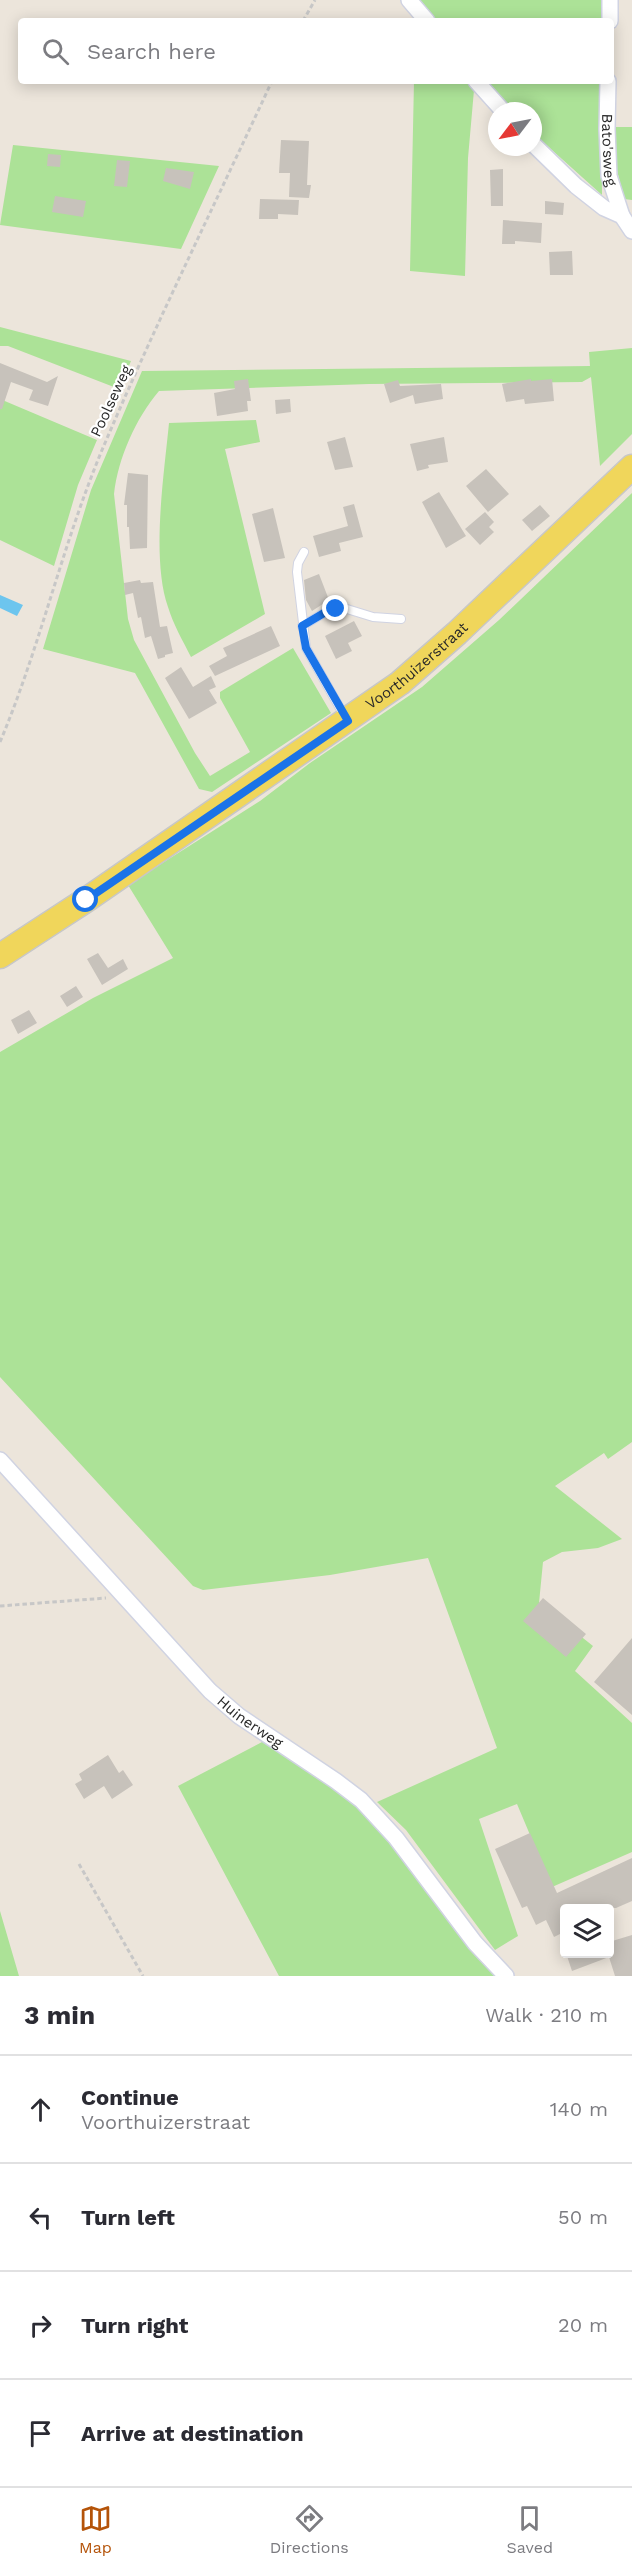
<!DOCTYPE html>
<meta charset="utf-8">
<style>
:root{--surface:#fff;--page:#f7f7f7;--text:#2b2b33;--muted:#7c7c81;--line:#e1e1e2;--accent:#b45309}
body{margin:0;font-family:"Work Sans",sans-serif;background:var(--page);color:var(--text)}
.controls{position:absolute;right:18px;bottom:18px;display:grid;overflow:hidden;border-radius:6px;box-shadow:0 3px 15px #0003}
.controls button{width:54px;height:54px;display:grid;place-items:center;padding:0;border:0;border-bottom:2px solid var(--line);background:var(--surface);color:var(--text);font:30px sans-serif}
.compass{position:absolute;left:488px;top:102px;width:54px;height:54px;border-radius:50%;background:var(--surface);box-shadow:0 3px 15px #0003;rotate:238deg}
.stop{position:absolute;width:18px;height:18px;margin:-14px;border:4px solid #1a73e8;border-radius:50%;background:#fff}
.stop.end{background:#1a73e8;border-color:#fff;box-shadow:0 2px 6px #0008}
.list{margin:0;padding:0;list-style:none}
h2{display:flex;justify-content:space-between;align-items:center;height:78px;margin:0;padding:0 24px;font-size:26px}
h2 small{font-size:20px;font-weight:400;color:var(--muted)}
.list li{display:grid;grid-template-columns:39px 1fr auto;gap:18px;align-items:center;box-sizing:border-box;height:108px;padding:0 24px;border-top:2px solid var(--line)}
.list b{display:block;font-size:22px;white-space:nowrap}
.list p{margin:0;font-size:20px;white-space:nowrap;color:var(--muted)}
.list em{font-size:20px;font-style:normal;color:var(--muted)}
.icon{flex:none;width:33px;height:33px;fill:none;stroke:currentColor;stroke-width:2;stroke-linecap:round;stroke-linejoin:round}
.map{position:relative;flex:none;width:632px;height:1976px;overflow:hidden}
.search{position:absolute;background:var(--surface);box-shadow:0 3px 15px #0003;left:18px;right:18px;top:18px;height:66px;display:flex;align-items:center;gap:15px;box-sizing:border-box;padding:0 21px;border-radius:6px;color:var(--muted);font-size:22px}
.sheet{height:510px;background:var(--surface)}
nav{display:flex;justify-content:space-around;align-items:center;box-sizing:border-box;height:84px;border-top:2px solid var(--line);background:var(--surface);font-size:16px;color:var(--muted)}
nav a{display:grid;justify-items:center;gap:3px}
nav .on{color:var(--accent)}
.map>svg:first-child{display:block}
.green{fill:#ace297}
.water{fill:#6dc5ee}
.building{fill:#c7c2bb}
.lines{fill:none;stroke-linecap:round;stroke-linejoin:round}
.lane-casing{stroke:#d0d3e2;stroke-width:10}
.street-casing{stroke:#d0d3e2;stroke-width:18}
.primary-casing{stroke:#c7c7c7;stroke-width:27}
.path{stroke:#c7c7c7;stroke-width:3;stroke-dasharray:4.5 3;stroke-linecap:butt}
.lane{stroke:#fff;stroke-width:8}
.street{stroke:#fff;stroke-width:15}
.primary{stroke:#f0d65b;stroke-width:24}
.route{stroke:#1a73e8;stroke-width:8}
.labels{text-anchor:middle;stroke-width:4.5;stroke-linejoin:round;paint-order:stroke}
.street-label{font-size:15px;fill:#292929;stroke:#fff}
</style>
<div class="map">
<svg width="632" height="1976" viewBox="0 0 632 1976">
<rect width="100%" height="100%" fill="#ece5db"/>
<!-- green -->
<path class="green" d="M 419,0 L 603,0 L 603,21 L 436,21 Z
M 414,81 L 467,81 L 474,90 L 468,158 L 465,276 L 410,271 Z
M 485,81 L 601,81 L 602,195 L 533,133 L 533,111 L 511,111 Z
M 614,127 L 632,127 L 632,200 L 624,199 L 617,170 Z
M 13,145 L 219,166 L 181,249 L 0,225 Z
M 0,327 L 131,361 L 119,389 L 8,346 L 0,346 Z
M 632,348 L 632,434 L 600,466 L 591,377 L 582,382 L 369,384 L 159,391 C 136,418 118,458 114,494 L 128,619 L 134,640 L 195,753 L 210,776 L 250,752 L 220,698 L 220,692 L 293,648 L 331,713 L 212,792 L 199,789 L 135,673 L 43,649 L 91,490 L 142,371 L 590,366 L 589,352 Z
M 0,399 L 97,440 L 78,485 L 54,566 L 0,540 Z
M 256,420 L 260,442 L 225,449 L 265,614 L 191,657 C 183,641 173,624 168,607 C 151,558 164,475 169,423 Z
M 632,493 L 632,1442 L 608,1459 L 604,1453 L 555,1486 L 622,1539 L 598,1548 L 562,1552 L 543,1562 L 539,1603 L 593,1646 L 575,1671 L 632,1723 L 632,1852 L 552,1887 L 517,1804 L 479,1819 L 518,1936 L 495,1950 L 406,1830 L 377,1802 L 497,1748 L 428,1558 L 330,1575 L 203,1590 L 193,1586 L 0,1377 L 0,1052 L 93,998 L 173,958 L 128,885 L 260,801 L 310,763 L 422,687 L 499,620 Z
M 264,1741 L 301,1764 L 374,1819 L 496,1976 L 279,1976 L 178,1786 Z
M 0,1911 L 19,1976 L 0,1976 Z"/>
<!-- water -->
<path class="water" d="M 0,595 L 23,605 L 17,616 L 0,608 Z"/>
<!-- building -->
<path class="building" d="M 281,140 L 309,141 L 307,185 L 311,185 L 309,198 L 289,197 L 290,173 L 279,173 Z
M 48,154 L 61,155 L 60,167 L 47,166 Z
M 117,160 L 130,161 L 127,187 L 114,186 Z
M 166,168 L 194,172 L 190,189 L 163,181 Z
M 503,169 L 503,206 L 491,206 L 490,170 Z
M 55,196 L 86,201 L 83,217 L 52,212 Z
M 260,199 L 299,200 L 298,215 L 278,214 L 278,219 L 259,219 Z
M 545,201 L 564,203 L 563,215 L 545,214 Z
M 503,220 L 542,223 L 541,243 L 515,241 L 515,244 L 502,244 Z
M 572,251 L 573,275 L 550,275 L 549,252 Z
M 0,363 L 47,382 L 58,376 L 48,406 L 29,400 L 33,390 L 11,382 L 2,409 L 0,409 Z
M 248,379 L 251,401 L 247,401 L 248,411 L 217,416 L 214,393 L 235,389 L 234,381 Z
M 531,379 L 531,381 L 552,379 L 554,401 L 525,404 L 524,399 L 506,402 L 502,384 Z
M 398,380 L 400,386 L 441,384 L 443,399 L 415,404 L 413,395 L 390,403 L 384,384 Z
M 290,399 L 291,412 L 276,414 L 275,400 Z
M 345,437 L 353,467 L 335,470 L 327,442 Z
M 444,437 L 448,462 L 428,465 L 429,468 L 417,471 L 410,444 Z
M 486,469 L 509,494 L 488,512 L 466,486 Z
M 128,473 L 148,475 L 147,548 L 130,549 L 129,527 L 127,527 L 127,505 L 124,505 Z
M 439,492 L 466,536 L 446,548 L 422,502 Z
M 354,504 L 363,537 L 339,543 L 341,551 L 319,557 L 313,536 L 348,526 L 343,507 Z
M 540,505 L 550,516 L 532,531 L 522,520 Z
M 273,508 L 285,558 L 264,562 L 252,514 Z
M 485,512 L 494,522 L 489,527 L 494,532 L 480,545 L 465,529 Z
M 319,574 L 329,600 L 312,611 L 306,600 L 304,580 Z
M 140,580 L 141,583 L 153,582 L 160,627 L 167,626 L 173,653 L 165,655 L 165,657 L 158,659 L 151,636 L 145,638 L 141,617 L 138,618 L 133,593 L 125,595 L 124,583 Z
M 354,621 L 362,636 L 348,643 L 352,651 L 336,659 L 325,636 Z
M 271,626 L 280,646 L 215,676 L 209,666 L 227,656 L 223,648 Z
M 181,667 L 193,687 L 211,676 L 216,687 L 209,690 L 217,703 L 189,719 L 165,678 Z
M 98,953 L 108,968 L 123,959 L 128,969 L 102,985 L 87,959 Z
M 76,986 L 83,997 L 67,1007 L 60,996 Z
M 29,1010 L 37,1023 L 18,1034 L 11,1020 Z
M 543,1598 L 586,1634 L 566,1657 L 523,1621 Z
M 632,1638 L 632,1715 L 594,1682 Z
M 108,1755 L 119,1773 L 123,1770 L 133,1785 L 112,1799 L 104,1786 L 84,1799 L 75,1784 L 82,1780 L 79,1774 Z
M 530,1833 L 557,1893 L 632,1858 L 632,1901 L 616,1908 L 564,1908 L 564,1932 L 554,1937 L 546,1920 L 536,1925 L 527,1906 L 522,1908 L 495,1849 Z
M 632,1935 L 632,1976 L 615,1976 L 609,1957 L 572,1971 L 566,1953 L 609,1953 L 609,1942 Z"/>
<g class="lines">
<!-- lane casing -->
<g class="lane-casing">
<path id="lane" d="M 304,552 L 298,563 L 297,572 L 306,648 L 345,717
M 302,626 L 324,613 L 336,609 L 347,609 L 373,617 L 401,619"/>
</g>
<!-- street casing -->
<g class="street-casing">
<g id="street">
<path d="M 409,0 L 427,21"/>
<path d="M 610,21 L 610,0"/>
<path d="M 476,81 L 503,111"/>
<path id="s1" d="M 608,81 L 607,129 L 609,176 L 622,216"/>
<path d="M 533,144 L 576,186 L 604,208 L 622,216 L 632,231"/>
<path id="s2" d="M 0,1460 L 210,1691 L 239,1716 L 336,1781 L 361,1800 L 396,1838 L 475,1943 L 506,1976"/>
</g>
</g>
<!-- primary casing -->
<g class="primary-casing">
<g id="primary">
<path id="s3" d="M 0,956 L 86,900 L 400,683 L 457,633 L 632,467"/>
</g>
</g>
<!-- path -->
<path class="path" d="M 303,21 L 315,0
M 0,742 C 41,645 63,541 105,443 C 157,321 216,202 272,81
M 0,1606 L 106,1598
M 79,1864 L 143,1976"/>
<!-- lane -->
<use href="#lane" class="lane"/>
<!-- street -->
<use href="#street" class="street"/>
<!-- primary -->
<use href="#primary" class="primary"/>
</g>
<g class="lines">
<!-- route -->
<path class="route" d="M 86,900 L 348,721 L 306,648 L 302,626 L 324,613 L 336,609"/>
</g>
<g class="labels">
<!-- street labels -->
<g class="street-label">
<text dy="5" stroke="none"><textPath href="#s1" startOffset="69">Bato'sweg</textPath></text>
<text transform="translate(111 401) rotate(-65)" y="5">Poolseweg</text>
<text dy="5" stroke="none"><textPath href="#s3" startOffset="508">Voorthuizerstraat</textPath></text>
<text dy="5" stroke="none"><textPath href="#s2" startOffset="363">Huinerweg</textPath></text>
</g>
</g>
</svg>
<div class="controls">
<button><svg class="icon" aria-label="layers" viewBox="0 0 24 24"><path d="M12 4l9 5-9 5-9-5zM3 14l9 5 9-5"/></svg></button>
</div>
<svg class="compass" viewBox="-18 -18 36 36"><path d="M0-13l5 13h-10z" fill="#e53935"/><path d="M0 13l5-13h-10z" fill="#7c7c81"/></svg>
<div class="stop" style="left:86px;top:900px"></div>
<div class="stop end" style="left:336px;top:609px"></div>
<div class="search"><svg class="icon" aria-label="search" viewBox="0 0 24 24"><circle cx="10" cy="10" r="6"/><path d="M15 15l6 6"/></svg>Search here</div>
</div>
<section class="sheet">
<h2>3 min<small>Walk · 210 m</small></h2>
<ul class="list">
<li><svg class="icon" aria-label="ahead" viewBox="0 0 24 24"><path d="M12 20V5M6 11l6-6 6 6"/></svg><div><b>Continue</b><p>Voorthuizerstraat</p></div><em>140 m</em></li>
<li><svg class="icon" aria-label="left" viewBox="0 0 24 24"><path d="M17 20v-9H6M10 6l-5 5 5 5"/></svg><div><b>Turn left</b></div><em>50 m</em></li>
<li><svg class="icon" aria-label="right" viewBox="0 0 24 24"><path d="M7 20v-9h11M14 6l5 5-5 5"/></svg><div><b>Turn right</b></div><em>20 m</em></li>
<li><svg class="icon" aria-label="arrive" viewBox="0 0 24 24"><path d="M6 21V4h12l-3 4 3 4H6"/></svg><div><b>Arrive at destination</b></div></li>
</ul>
</section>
<nav>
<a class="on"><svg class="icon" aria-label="map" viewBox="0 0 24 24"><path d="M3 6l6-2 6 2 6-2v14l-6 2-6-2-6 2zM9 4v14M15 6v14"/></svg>Map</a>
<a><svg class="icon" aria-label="directions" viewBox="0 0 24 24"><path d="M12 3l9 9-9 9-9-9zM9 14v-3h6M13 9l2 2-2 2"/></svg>Directions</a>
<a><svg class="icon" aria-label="saved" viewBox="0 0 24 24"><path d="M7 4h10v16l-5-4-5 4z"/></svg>Saved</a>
</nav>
